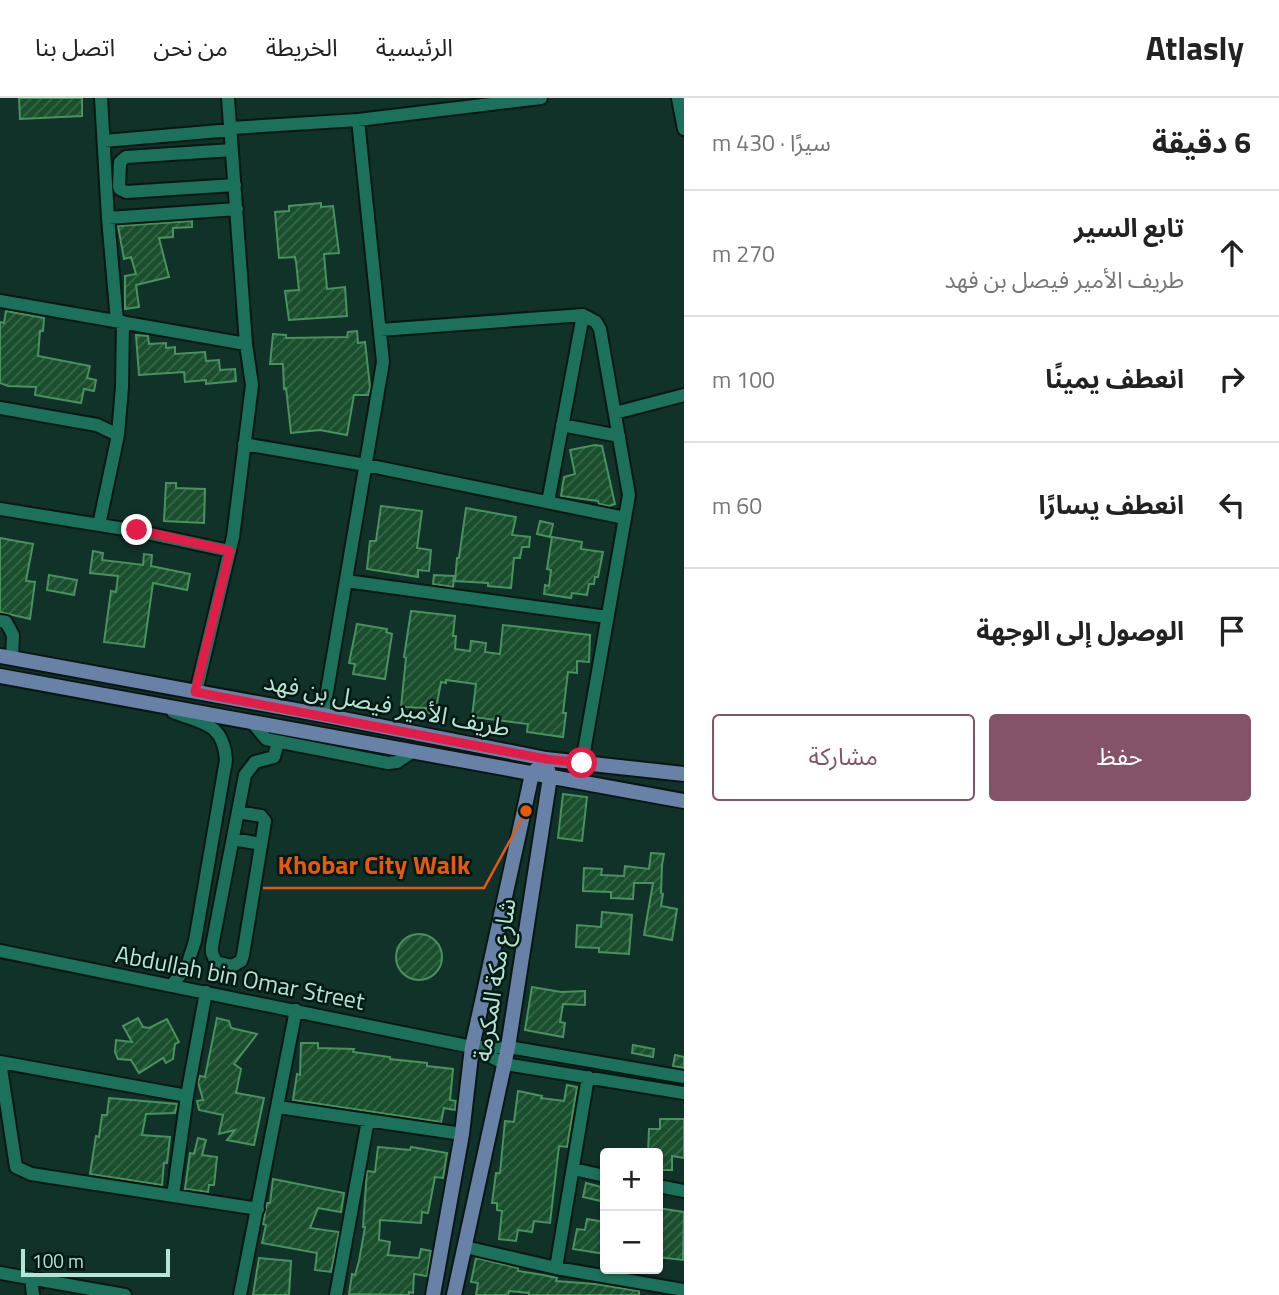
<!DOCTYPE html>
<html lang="ar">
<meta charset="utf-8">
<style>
:root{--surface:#fff;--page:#f2f2f2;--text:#222;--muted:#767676;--line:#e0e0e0;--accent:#84536a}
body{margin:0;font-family:"Titillium Web","Noto Sans Arabic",sans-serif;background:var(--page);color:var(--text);direction:rtl}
.controls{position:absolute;right:21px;bottom:21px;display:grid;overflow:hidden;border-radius:7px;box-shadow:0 2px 5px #0004}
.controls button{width:63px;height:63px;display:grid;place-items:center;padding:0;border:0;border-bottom:2px solid var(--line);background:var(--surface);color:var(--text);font:35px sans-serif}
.scale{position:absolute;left:21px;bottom:18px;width:149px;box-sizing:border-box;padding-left:7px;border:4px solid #b5e5d4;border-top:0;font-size:19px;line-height:24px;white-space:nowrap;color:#b5e5d4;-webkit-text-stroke:5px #031812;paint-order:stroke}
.stop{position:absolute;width:21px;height:21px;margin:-16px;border:5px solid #e11d48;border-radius:50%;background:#fff}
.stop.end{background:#e11d48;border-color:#fff;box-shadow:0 2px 7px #0008}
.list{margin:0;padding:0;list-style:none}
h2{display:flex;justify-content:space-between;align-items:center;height:91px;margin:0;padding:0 28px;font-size:30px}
h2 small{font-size:23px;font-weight:400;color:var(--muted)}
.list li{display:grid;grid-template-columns:46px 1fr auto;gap:21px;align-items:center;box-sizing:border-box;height:126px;padding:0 28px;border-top:2px solid var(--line)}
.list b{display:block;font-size:26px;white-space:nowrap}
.list p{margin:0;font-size:23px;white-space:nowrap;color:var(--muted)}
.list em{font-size:23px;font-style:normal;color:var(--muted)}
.actions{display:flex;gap:14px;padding:21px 28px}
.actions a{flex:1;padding:16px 0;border:2px solid var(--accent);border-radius:7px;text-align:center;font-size:24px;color:var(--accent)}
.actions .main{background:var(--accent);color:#fff}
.icon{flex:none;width:38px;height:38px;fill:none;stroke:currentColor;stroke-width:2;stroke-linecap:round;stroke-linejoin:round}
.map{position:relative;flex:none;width:684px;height:1197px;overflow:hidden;direction:ltr}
header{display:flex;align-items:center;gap:42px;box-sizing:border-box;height:98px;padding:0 35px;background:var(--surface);border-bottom:2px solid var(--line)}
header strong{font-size:33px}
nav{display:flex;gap:38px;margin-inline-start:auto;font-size:24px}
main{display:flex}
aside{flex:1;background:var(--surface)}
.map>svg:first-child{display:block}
.building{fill:url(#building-hatch);stroke:#49925f;stroke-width:2}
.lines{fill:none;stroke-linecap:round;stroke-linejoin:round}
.minor-casing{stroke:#091713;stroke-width:16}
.major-casing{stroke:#091713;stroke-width:18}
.minor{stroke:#1c715c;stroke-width:12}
.major{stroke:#6881a6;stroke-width:14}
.route{stroke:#e11d48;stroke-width:9}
.labels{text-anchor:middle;stroke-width:5;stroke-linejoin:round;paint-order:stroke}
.street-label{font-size:24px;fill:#b5e5d4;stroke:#031812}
.leader{fill:none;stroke:#e8590c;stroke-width:2.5}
.callout-dot{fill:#e8590c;stroke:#031812;stroke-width:2.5}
.callout-label{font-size:26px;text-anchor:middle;font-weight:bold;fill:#e8590c;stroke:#031812;stroke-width:5;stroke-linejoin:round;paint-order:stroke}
</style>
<header>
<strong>Atlasly</strong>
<nav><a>الرئيسية</a><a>الخريطة</a><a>من نحن</a><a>اتصل بنا</a></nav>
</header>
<main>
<aside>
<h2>6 دقيقة<small>سيرًا · 430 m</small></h2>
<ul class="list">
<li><svg class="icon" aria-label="ahead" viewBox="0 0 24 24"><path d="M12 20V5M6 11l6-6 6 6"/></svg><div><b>تابع السير</b><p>طريف الأمير فيصل بن فهد</p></div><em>270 m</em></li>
<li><svg class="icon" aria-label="right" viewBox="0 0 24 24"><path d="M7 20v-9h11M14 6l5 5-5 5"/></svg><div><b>انعطف يمينًا</b></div><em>100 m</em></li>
<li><svg class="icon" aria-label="left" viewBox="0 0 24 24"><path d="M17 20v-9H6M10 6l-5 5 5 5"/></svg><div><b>انعطف يسارًا</b></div><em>60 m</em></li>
<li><svg class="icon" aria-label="arrive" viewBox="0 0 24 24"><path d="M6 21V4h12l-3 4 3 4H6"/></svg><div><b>الوصول إلى الوجهة</b></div></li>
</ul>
<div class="actions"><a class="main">حفظ</a><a>مشاركة</a></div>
</aside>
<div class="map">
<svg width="684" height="1197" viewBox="0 0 684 1197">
<defs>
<pattern id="building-hatch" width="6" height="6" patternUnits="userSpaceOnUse" patternTransform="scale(1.75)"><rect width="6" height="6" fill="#194f2c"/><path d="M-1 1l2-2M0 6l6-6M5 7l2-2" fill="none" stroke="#38684a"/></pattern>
</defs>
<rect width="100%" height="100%" fill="#113229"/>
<!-- building -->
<path class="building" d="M 19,0 L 82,0 L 82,18 L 20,21 Z
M 321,105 L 321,109 L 333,108 L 339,155 L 324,156 L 327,191 L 345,189 L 347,218 L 289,222 L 285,193 L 299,192 L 296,164 L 295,159 L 279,160 L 275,114 L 289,113 L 289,108 Z
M 192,123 L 192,129 L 173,130 L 173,139 L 159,140 L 169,179 L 136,187 L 139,209 L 125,211 L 125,178 L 136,176 L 131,159 L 124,161 L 118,128 Z
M 6,213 L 44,220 L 43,233 L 40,233 L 38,258 L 90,268 L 87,280 L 96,282 L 94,293 L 84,291 L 81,305 L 35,297 L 36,289 L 8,288 L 0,285 L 0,224 L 4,225 Z
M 357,233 L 358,245 L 365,244 L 370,289 L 368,297 L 354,297 L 347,337 L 320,332 L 291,335 L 286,290 L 284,291 L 283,266 L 270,266 L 273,236 L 286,237 L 286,240 L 347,239 L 348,234 Z
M 136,237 L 148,238 L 149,246 L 166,245 L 166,250 L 175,249 L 175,256 L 205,254 L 206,263 L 219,262 L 220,272 L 235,271 L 236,283 L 206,286 L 206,282 L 185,284 L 184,274 L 139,277 Z
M 595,347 L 602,348 L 615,406 L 609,408 L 599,406 L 598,403 L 561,398 L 564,379 L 575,376 L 570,352 Z
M 166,385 L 176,385 L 176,390 L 205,391 L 204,425 L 164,423 Z
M 381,408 L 422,413 L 417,450 L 431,452 L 429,473 L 418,472 L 418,479 L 367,471 L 370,443 L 376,443 Z
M 466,410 L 516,419 L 512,437 L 530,439 L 529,449 L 522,449 L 520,460 L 514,460 L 511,490 L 488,488 L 488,485 L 455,483 L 457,460 L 459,460 Z
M 540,423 L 553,426 L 550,439 L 537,436 Z
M 552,439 L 582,444 L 581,451 L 603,454 L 598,479 L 595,479 L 594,486 L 589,486 L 587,497 L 572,495 L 571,500 L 544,496 L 545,487 L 549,488 L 551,472 L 547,471 Z
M 0,440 L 33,446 L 26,483 L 35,484 L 30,521 L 0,514 Z
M 93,453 L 103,455 L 102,462 L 143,467 L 144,456 L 152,457 L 151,468 L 190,476 L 187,492 L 153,485 L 144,549 L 104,544 L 111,493 L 116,494 L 118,478 L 90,475 Z
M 49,477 L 77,482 L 74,497 L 47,492 Z
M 434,477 L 454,478 L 453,489 L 433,486 Z
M 411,513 L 455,518 L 453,538 L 456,538 L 455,551 L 470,553 L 471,543 L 486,545 L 485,554 L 500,556 L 503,527 L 590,537 L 589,564 L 577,563 L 577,575 L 568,574 L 563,615 L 566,615 L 563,639 L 527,634 L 528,626 L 472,619 L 476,586 L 446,582 L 446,585 L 441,584 L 435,616 L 425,614 L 426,610 L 401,609 L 406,560 L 404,559 Z
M 357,526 L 387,531 L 386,534 L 392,536 L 385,581 L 353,576 L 355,566 L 349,565 Z
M 563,696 L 587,699 L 582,743 L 558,740 Z
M 651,755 L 664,756 L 662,767 L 661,795 L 663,796 L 661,808 L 677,811 L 672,842 L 644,837 L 653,785 L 634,785 L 633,801 L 611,800 L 611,794 L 583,793 L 584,770 L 602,771 L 601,777 L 624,778 L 625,768 L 649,771 Z
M 602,814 L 632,817 L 629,856 L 599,854 L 599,850 L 576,849 L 577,827 L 601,829 Z
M396 859a23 23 0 1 1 46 0a23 23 0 1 1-46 0Z
M 532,889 L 561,894 L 585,893 L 585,907 L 563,906 L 560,924 L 565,925 L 563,939 L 525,932 Z
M 138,920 L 143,929 L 149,930 L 167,921 L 179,944 L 175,946 L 173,961 L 166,965 L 163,960 L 139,975 L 131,962 L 118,961 L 115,954 L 116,942 L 132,944 L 123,928 Z
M 217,920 L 229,923 L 231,930 L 257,936 L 234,966 L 241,971 L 236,995 L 264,1000 L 254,1047 L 227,1042 L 235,1032 L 219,1036 L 223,1017 L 199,1012 L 197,1003 L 203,1002 L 198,984 L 200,978 L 205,979 Z
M 301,945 L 318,945 L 318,950 L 354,951 L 353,954 L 390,959 L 390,961 L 427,965 L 427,968 L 453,971 L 450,1002 L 456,1003 L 455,1012 L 444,1010 L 441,1024 L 293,1002 L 297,976 L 300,977 Z
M 633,947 L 654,951 L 653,959 L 632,955 Z
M 675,957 L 684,959 L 684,970 L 673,968 Z
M 567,987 L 577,989 L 567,1049 L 559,1048 L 550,1125 L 534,1123 L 532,1134 L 518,1132 L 516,1143 L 499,1141 L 502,1113 L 497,1112 L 497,1105 L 492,1105 L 496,1075 L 500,1075 L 505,1023 L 514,1024 L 518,993 L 542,998 L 541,1000 L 564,1003 Z
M 109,1000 L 177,1006 L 175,1015 L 146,1016 L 142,1037 L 170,1039 L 167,1065 L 164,1065 L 162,1087 L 90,1076 L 96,1038 L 99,1039 L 102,1017 L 107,1017 Z
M 660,1021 L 684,1021 L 684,1060 L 672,1058 L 672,1072 L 658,1072 L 658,1055 L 648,1055 L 649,1031 L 660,1031 Z
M 198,1040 L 206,1042 L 202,1057 L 217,1059 L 214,1087 L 209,1087 L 208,1094 L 185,1091 L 190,1055 L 194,1056 Z
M 378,1049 L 410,1052 L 411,1049 L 447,1055 L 443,1080 L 435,1079 L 428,1115 L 422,1114 L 421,1125 L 380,1122 L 379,1142 L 390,1144 L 388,1157 L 419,1160 L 421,1151 L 431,1153 L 427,1178 L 414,1176 L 413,1195 L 409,1194 L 409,1197 L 349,1196 L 352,1176 L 355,1177 L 359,1163 L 365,1129 L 363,1129 L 367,1073 L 375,1074 Z
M 273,1081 L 344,1095 L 341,1114 L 318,1110 L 310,1130 L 339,1134 L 331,1174 L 315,1172 L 317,1155 L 262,1145 L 266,1127 L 263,1126 L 267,1105 L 270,1105 Z
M 586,1085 L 605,1090 L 605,1104 L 583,1099 Z
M 658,1110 L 684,1114 L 683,1162 L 658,1159 L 660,1128 L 658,1128 Z
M 587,1121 L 605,1124 L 605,1156 L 573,1151 L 577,1131 L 585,1132 Z
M 259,1160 L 291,1163 L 289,1197 L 253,1197 Z
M 476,1160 L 518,1170 L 518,1173 L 543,1177 L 557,1180 L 556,1183 L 595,1186 L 639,1193 L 639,1197 L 529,1197 L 529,1195 L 509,1193 L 508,1197 L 476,1197 L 478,1185 L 471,1184 Z"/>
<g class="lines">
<!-- minor casing -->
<g class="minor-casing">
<path id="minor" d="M 101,0 L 108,120 L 117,223
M 678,0 L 684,31
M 231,30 L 358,22 L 541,0
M 104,43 L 231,32
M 232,52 L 126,59 L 120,64 L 119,88 L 120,91 L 126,94 L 235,87
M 108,120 L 237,111
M 0,203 L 246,246
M 380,232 L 583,217 L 596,224 L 600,231 L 629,397 L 582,665
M 0,310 L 97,327 L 118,337
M 615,315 L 684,297
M 562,327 L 619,338
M 244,346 L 366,367 L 625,420
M 548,404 L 583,217
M 0,411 L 137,433 L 230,453
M 99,427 L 118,337 L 122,289 L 123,224
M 346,483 L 607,519
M 0,523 L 6,524 L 13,537 L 12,560
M 196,594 L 233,439 L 252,287 L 246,246 L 228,0
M 323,617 L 383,264 L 358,22
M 252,624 L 266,641 L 388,665 L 397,664 L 412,654
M 238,714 L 261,718 L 265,723 L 243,857 L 241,863 L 232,868 L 216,864 L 212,855 L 212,848 L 245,677 L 255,664 L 274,659 L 278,644
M 233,741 L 261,746
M 0,853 L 472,949 L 508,949 L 684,979
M 172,887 L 187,868 L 195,843 L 226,662 C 223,624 203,626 173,614
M 475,951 L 505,966 L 684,995
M 0,964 L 16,1069 L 31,1076 L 258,1111
M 0,964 L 187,998
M 278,1009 L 462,1036
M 573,1071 L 605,1078
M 658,1088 L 684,1093
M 173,1098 L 187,998 L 206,894
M 465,1149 L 556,1170 L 684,1192
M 556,1170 L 588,979
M 0,1175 L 125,1197
M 31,1180 L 33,1197
M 240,1197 L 296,912
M 336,1197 L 368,1022"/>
</g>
<!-- major casing -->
<g class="major-casing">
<path id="major" d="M 0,558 L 323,617 L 546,661 L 684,676
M 0,578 L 684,703
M 433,1197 L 462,1036 L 472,949 L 532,676 L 538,670
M 454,1197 L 508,949 L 550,679 L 548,672"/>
</g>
<!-- minor -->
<use href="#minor" class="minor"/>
<!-- major -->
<use href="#major" class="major"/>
</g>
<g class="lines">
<!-- route -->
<path class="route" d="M 137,432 L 230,453 L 195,594 L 546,661 L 582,665"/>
</g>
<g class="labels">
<!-- street labels -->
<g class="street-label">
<text transform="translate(387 607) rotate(11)" y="8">طريف الأمير فيصل بن فهد</text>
<text transform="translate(240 880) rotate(11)" y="8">Abdullah bin Omar Street</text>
<text transform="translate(495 882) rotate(-81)" y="8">شارع مكة المكرمة</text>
</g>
</g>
<!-- callouts -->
<path class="leader" d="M526 713L484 790H263"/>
<circle class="callout-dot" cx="526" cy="713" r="7"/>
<g class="callout-label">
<text x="374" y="776">Khobar City Walk</text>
</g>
</svg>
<div class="controls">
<button>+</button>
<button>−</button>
</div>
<div class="scale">100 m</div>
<div class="stop" style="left:582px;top:665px"></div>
<div class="stop end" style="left:137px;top:432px"></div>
</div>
</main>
